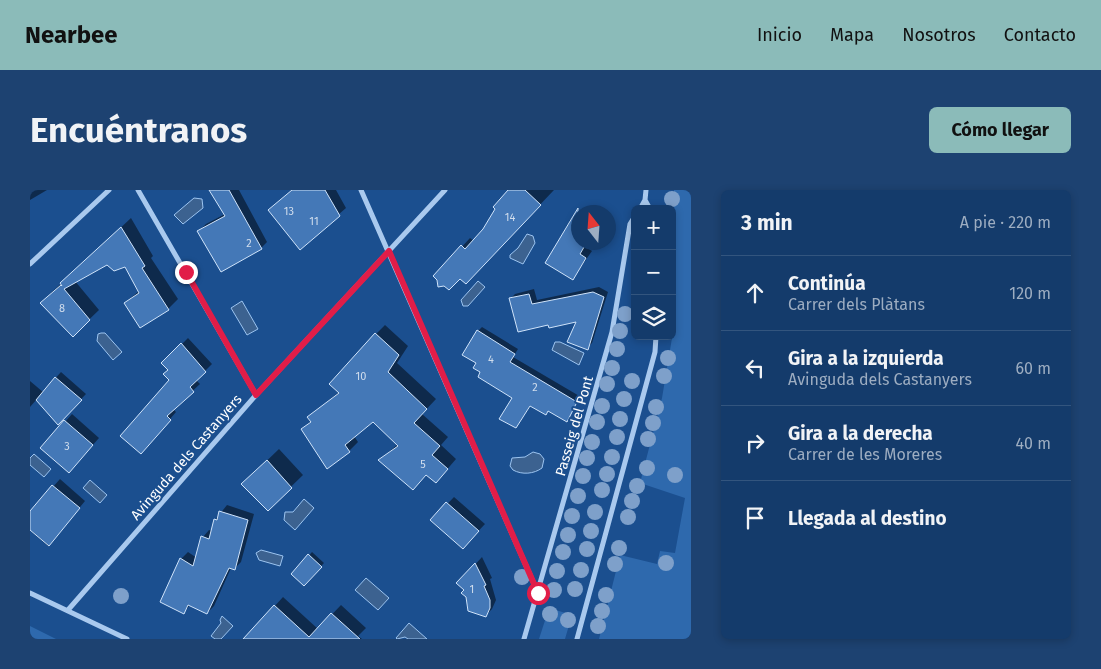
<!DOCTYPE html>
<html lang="es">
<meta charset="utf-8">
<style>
:root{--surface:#143b6b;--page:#1d4271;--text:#f1f3f6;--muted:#9dadc1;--line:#33557e;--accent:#8bbbb9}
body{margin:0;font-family:"Fira Sans",sans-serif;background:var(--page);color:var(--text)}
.controls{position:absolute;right:15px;top:15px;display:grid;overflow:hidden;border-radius:8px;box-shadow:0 2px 8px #0003}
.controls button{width:45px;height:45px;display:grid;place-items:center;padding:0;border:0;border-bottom:1px solid var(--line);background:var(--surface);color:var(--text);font:25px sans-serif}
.compass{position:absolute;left:541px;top:15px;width:45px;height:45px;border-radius:50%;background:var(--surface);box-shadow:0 2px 8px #0003;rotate:343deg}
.stop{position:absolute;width:15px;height:15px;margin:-11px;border:4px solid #e11d48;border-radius:50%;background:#fff}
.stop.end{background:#e11d48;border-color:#fff;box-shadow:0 1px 5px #0008}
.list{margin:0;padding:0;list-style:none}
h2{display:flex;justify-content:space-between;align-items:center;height:65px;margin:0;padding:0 20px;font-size:21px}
h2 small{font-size:16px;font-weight:400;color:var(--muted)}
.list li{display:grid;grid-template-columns:32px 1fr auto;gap:15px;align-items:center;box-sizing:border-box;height:75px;padding:0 20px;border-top:1px solid var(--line)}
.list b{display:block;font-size:19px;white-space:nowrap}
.list p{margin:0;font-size:16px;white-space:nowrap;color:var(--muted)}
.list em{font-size:16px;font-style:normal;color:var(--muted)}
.icon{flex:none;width:28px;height:28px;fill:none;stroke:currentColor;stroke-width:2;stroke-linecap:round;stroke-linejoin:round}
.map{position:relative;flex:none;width:661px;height:449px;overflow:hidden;border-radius:8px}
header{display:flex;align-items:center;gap:30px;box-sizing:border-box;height:70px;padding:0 25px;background:var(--accent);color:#111}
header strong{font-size:24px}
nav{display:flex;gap:28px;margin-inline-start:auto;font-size:18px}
.intro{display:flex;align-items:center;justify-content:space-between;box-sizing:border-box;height:120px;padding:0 30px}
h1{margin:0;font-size:35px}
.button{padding:12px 22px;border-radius:8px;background:var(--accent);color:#111;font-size:18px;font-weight:700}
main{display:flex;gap:30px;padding:0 30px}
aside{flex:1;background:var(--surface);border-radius:8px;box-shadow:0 2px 8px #0003}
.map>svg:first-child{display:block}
.green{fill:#2e69ad}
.water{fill:#3c6290;stroke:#9cc4f0}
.shadow{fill:#0007}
.building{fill:#4478b7;stroke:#cfe3fa}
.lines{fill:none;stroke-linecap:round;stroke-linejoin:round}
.street{stroke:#a9c9ee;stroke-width:5}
.tree{fill:#7ea0ca}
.route{stroke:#e11d48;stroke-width:6}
.labels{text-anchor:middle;stroke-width:4;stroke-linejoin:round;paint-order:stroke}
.number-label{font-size:11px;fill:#d0dded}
.street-label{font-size:14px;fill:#fff;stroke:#1b4f8f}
</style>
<header>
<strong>Nearbee</strong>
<nav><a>Inicio</a><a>Mapa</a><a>Nosotros</a><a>Contacto</a></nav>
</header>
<div class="intro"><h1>Encuéntranos</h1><a class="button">Cómo llegar</a></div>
<main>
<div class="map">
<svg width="661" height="449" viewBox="0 0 661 449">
<rect width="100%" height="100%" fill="#1b4f8f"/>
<!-- green -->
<path class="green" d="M 644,0 L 661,0 L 661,449 L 569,449 L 590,365 L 627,374 L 630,361 L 645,363 L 655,308 L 610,293 L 632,208 L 644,136 Z
M 519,418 L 542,425 L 535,449 L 509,449 Z
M 0,436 L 26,449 L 0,449 Z"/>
<!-- water -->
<path class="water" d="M 164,8 L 172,9 L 173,18 L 153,34 L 144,25 Z
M 497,44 L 503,46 L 505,53 L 493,74 L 480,68 L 480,65 L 488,58 Z
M 448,91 L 455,97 L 438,116 L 433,116 L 431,110 Z
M 212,111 L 228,139 L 217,145 L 201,118 Z
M 71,143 L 75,143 L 92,162 L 83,170 L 67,151 L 68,144 Z
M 525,152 L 530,152 L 554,163 L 549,175 L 522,160 Z
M 503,262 L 510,264 L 514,269 L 512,278 C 504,284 492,285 483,280 L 480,276 L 482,268 L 495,267 Z
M 4,264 L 21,279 L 14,287 L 0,275 L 0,268 Z
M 60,290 L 77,305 L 70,313 L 53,298 Z
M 274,309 L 284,318 L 265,340 L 254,330 L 255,322 L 263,322 Z
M 231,360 L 253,366 L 250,376 L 229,370 L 226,363 Z
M 336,388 L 359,408 L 348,420 L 325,400 Z
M 192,426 L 203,436 L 191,449 L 185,449 L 181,446 L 191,433 L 190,430 Z
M 379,433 L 397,449 L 378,449 L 375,447 L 367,449 L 366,448 Z"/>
<!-- shadow -->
<path class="shadow" d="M 0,0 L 17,0 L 0,10 Z
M 180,0 L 209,0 L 237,52 L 231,58 L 169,41 L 176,34 L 195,24 Z
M 262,0 L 306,0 L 316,18 L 270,58 L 240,20 Z
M 480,0 L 524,0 L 444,84 L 409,90 L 405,86 L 440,48 L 444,51 L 454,39 Z
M 548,24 L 548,52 L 559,52 L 556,57 L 562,61 L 543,88 L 542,30 Z
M 101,28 L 123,66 L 121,68 L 148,109 L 138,119 L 110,137 L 95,113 L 109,101 L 96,76 L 77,73 L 45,91 L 69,120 L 43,145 L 21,103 Z
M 569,97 L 578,102 L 562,153 L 557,158 L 548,130 L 480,109 L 485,104 L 504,99 L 507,110 Z
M 355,135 L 378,156 L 367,173 L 406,209 L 392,224 L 418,247 L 411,255 L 426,269 L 414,283 L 397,284 L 383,299 L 350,270 L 368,254 L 343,231 L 324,246 L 328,252 L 319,261 L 272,240 L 281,231 L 278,228 L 309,202 L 346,144 Z
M 452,137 L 488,159 L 483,167 L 551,207 L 536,230 L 519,220 L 515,224 L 501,215 L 486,237 L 484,207 L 452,182 L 448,173 L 448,141 Z
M 158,148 L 182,174 L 166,190 L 170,194 L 143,219 L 146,222 L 117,256 L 141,190 L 139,180 L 133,173 Z
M 31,182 L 56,204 L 28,233 L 7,209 L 0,217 L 0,191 L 13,202 Z
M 42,224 L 69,248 L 45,275 L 12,258 Z
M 249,259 L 273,285 L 238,319 L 224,283 Z
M 30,289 L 55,311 L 18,356 L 0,340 L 0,323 Z
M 424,307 L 455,334 L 439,351 L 402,330 Z
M 197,315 L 224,324 L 211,372 L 204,379 L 201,378 L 184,416 L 177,423 L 160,415 L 153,423 L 151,369 L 158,362 L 167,368 L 173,347 L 179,340 L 182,341 L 185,330 Z
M 282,362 L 294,373 L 274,394 L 263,384 Z
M 452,367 L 462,388 L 460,389 L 466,410 L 462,419 L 455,426 L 428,393 Z
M 253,407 L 288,439 L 311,415 L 336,438 L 328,446 L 332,449 L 223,449 L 220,443 Z"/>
<!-- building -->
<path class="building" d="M 179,0 L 199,0 L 232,59 L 191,82 L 167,41 L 195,26 Z
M 262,0 L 295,0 L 310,26 L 270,60 L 238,20 Z
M 478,0 L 495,0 L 511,15 L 436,94 L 430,89 L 419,100 L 414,96 L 408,97 L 407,90 L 403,86 L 431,55 L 435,59 L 453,39 L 465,19 L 463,17 Z
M 548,18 L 548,52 L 557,52 L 550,64 L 556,68 L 543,90 L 515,73 Z
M 91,37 L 115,76 L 112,78 L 139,120 L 110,138 L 94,113 L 109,103 L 95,77 L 84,81 L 77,75 L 34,99 L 60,130 L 43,147 L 10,113 L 31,95 L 32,96 L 30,93 Z
M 563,102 L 574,107 L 558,160 L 537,152 L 546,132 L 519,138 L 518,135 L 488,142 L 479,108 L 499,104 L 502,114 Z
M 447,140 L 485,164 L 480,172 L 547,212 L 537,232 L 518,221 L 516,225 L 500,216 L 486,238 L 469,229 L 482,208 L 448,187 L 450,182 L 443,178 L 446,173 L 432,165 Z
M 345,143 L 369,165 L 358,182 L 397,219 L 384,233 L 410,256 L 402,265 L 418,279 L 406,293 L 396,285 L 383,300 L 348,270 L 368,256 L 343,232 L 315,255 L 320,262 L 297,279 L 271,239 L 281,232 L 277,227 L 309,203 L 299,194 Z
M 151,153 L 176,182 L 160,197 L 164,202 L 137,226 L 141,230 L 111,264 L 90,246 L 139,190 L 133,184 L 138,180 L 131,173 Z
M 25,187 L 52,210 L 28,235 L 6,210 Z
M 34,230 L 63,255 L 39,283 L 10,258 Z
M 237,270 L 262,298 L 238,321 L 211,294 Z
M 22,295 L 50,318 L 19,356 L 0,340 L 0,321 Z
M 416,312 L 449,341 L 433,359 L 400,330 Z
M 189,321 L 218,330 L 205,380 L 199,378 L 177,424 L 158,415 L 154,424 L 130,412 L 150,368 L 163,376 L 171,346 L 179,349 L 184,329 L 187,330 Z
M 278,364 L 292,377 L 274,396 L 261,384 Z
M 445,373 L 456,395 L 454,396 L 460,410 L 460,418 L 456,427 L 438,421 L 436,407 L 431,403 L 434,400 L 426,393 Z
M 244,415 L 279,447 L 301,423 L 330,449 L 213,449 Z"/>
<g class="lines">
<!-- street -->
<path class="street" d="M 108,0 L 226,205
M 331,0 L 508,403
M 616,0 L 615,10 L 620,19
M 610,19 L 615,10
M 0,74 L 79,0
M 0,403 L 97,449
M 38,420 L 226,205 L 415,0
M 494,449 L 582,142 L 600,34 L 605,26
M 547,449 L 625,162 L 626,146"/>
</g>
<!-- trees -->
<g class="tree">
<circle cx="642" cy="9" r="8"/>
<circle cx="595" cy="124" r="8"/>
<circle cx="590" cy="141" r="8"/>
<circle cx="587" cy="159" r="8"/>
<circle cx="638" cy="168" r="8"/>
<circle cx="582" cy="178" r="8"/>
<circle cx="634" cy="186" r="8"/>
<circle cx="602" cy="191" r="8"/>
<circle cx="577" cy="194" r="8"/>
<circle cx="594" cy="209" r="8"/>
<circle cx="572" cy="216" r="8"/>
<circle cx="626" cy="217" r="8"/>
<circle cx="590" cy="229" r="8"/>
<circle cx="567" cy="232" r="8"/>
<circle cx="623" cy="233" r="8"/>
<circle cx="587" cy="247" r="8"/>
<circle cx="618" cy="249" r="8"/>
<circle cx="562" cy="252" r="8"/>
<circle cx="582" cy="267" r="8"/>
<circle cx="557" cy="268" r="8"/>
<circle cx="617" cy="278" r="8"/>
<circle cx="577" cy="284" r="8"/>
<circle cx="645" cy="285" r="8"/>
<circle cx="553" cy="286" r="8"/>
<circle cx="607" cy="296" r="8"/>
<circle cx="572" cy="300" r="8"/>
<circle cx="548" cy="306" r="8"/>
<circle cx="602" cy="311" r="8"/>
<circle cx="565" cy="322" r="8"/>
<circle cx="542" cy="326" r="8"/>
<circle cx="598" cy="327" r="8"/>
<circle cx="561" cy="341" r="8"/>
<circle cx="538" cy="345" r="8"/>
<circle cx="589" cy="358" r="8"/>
<circle cx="557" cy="359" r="8"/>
<circle cx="533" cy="362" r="8"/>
<circle cx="636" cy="373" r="8"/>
<circle cx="585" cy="374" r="8"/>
<circle cx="551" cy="380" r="8"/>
<circle cx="527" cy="381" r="8"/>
<circle cx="492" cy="387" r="8"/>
<circle cx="545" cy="399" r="8"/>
<circle cx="524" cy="400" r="8"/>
<circle cx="576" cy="405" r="8"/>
<circle cx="91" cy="406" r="8"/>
<circle cx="572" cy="421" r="8"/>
<circle cx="520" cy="424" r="8"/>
<circle cx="538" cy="430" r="8"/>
<circle cx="568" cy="436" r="8"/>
</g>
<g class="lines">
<!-- route -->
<path class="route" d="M 156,82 L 226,205 L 359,61 L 508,403"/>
</g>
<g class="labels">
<!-- number labels -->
<g class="number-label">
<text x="259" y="25">13</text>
<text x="480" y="31">14</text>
<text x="284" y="35">11</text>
<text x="219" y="57">2</text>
<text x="32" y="122">8</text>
<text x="461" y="173">4</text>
<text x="331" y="190">10</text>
<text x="505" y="201">2</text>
<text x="37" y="260">3</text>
<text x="393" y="278">5</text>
<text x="442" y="403">1</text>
</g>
<!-- street labels -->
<g class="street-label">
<text transform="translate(544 236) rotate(-74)" y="5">Passeig del Pont</text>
<text transform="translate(156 267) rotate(-49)" y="5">Avinguda dels Castanyers</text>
</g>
</g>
</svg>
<div class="controls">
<button>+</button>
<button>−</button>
<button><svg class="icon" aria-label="layers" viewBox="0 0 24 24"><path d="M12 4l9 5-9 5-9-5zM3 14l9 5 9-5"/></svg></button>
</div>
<svg class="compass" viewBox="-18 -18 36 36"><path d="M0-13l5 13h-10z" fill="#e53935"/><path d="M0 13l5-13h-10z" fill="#9dadc1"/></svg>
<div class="stop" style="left:508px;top:403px"></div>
<div class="stop end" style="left:156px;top:82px"></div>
</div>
<aside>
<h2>3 min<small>A pie · 220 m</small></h2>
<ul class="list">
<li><svg class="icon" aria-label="ahead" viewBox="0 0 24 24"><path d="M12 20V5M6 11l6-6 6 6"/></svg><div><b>Continúa</b><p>Carrer dels Plàtans</p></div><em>120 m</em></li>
<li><svg class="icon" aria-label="left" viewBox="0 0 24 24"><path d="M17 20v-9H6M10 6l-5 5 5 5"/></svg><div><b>Gira a la izquierda</b><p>Avinguda dels Castanyers</p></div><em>60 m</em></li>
<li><svg class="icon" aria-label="right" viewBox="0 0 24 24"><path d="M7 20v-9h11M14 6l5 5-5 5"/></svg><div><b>Gira a la derecha</b><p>Carrer de les Moreres</p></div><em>40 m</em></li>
<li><svg class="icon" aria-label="arrive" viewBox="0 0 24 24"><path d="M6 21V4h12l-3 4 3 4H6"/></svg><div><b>Llegada al destino</b></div></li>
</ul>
</aside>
</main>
